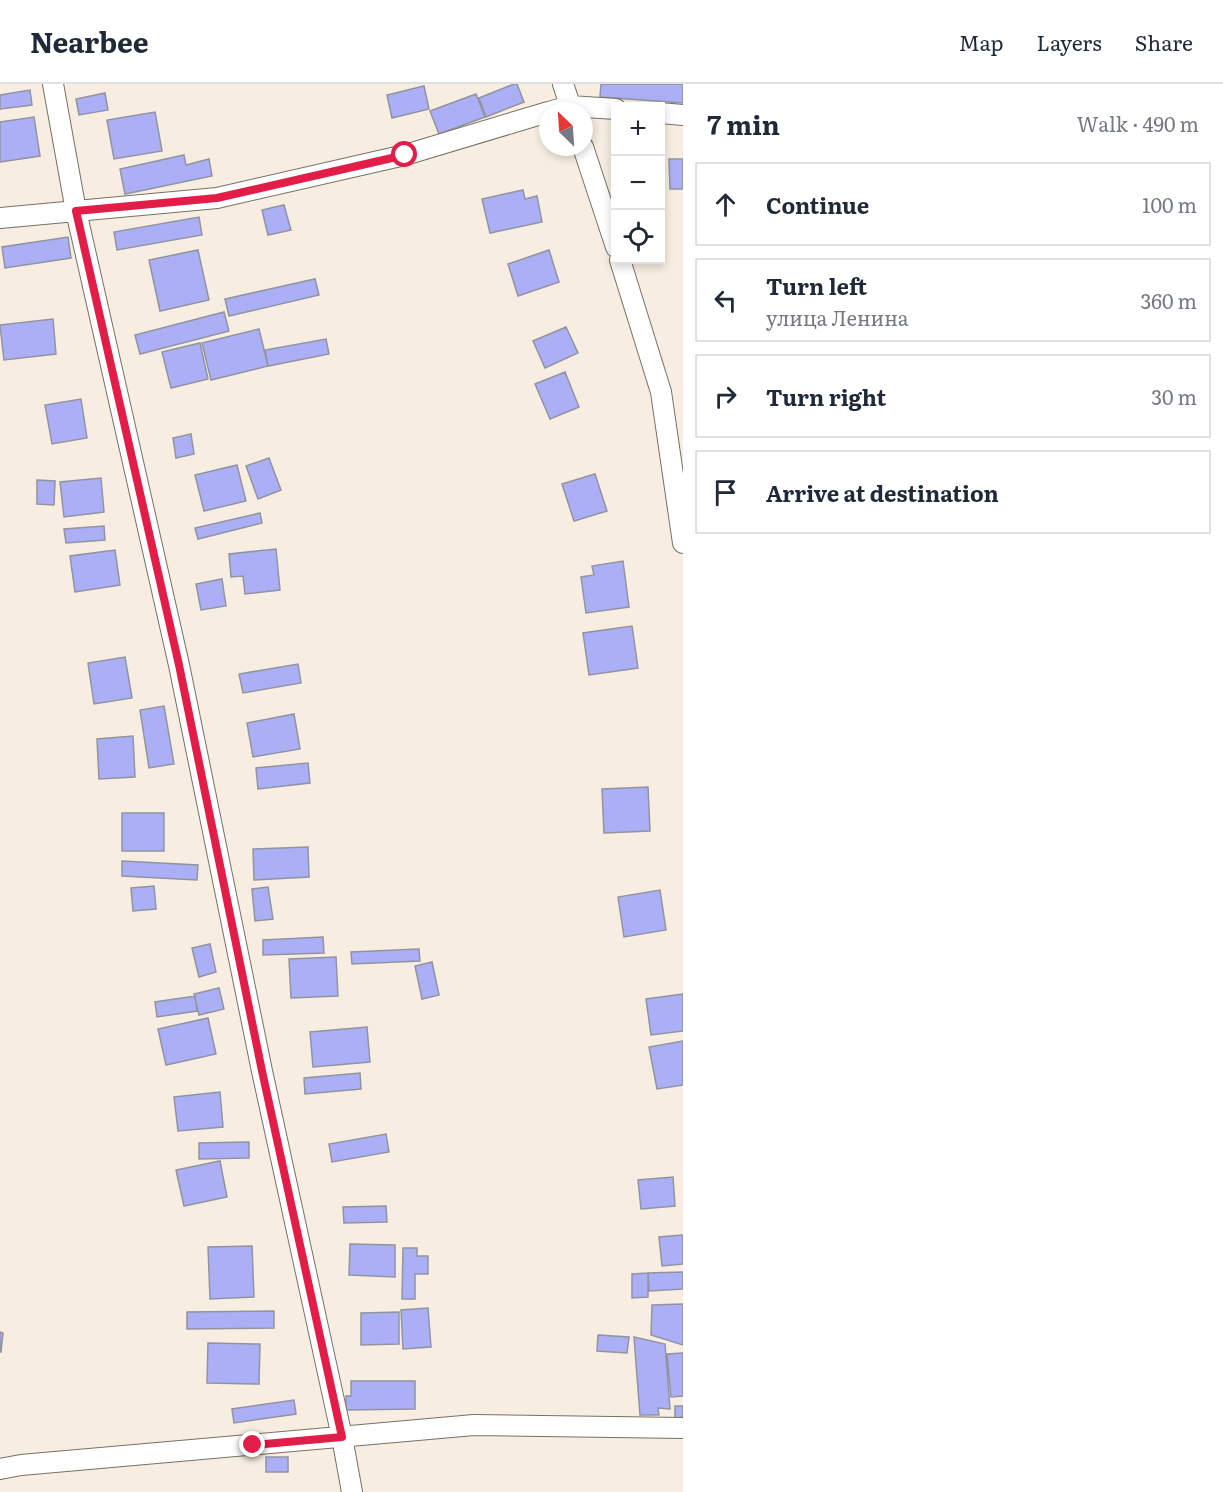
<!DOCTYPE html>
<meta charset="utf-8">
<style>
:root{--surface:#fff;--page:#f2f2f3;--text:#1f2937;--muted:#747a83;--line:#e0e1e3}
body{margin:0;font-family:Literata,serif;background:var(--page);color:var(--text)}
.controls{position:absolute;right:18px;top:18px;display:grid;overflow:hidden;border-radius:0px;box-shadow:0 3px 9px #0003}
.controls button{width:54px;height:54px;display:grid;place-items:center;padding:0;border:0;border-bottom:2px solid var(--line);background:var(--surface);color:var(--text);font:30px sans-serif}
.compass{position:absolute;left:539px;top:18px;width:54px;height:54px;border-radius:50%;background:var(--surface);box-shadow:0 3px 9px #0003;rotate:335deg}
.stop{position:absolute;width:18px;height:18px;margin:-14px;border:4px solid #e11d48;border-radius:50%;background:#fff}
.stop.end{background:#e11d48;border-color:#fff;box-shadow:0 2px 6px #0008}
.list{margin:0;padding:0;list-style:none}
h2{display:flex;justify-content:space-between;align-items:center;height:78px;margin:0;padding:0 24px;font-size:26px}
h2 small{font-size:20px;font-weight:400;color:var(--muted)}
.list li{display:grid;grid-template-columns:39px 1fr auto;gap:18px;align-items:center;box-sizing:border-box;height:84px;margin:0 12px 12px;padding:0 12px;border:2px solid var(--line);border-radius:0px}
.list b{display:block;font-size:22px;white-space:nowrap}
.list p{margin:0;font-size:20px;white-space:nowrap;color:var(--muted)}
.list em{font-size:20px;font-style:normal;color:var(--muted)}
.icon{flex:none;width:33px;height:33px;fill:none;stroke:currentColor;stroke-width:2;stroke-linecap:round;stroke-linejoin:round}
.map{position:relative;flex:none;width:683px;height:1408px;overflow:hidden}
header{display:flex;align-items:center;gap:36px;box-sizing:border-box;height:84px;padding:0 30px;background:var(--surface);border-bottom:2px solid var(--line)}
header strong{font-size:28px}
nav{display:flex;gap:33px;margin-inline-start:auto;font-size:21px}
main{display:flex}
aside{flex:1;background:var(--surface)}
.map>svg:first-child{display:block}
.building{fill:#abb0f6;stroke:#9293a1;stroke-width:1.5}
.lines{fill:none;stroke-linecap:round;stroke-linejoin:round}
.street-casing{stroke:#777064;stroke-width:22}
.street{stroke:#fff;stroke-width:20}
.route{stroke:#e11d48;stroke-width:8}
</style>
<header>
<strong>Nearbee</strong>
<nav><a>Map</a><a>Layers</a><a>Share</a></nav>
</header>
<main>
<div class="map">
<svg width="683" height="1408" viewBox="0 0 683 1408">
<rect width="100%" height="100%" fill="#f7eee1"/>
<!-- building -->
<path class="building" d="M 514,0 L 517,0 L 524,18 L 486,33 L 479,14 Z
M 601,0 L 683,0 L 683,19 L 600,13 Z
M 424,2 L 429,25 L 392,34 L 387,11 Z
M 30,6 L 32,21 L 0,25 L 0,11 Z
M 105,9 L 108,26 L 79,31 L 76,15 Z
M 476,10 L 485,33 L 439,50 L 430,27 Z
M 155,28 L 162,67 L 114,75 L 107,36 Z
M 34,33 L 40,72 L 0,78 L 0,38 Z
M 184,71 L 186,81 L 209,75 L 212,92 L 125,110 L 120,85 Z
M 669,75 L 683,75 L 683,105 L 670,105 Z
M 523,106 L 525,115 L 537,112 L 542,138 L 490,149 L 482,115 Z
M 284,121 L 291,146 L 268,151 L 262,126 Z
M 199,133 L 202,151 L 117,166 L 114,148 Z
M 68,153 L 71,174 L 5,184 L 2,163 Z
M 198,166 L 209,216 L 160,227 L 149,176 Z
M 549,166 L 559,198 L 518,212 L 508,180 Z
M 315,195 L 319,211 L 229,232 L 225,215 Z
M 224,228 L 229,247 L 140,270 L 135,251 Z
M 53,235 L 56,270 L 4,276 L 0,241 Z
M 566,243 L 578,269 L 545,284 L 533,257 Z
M 259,245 L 268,282 L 211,296 L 202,259 Z
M 326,255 L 329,270 L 268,282 L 265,266 Z
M 200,259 L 208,295 L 171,304 L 162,268 Z
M 565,288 L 579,323 L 550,335 L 535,300 Z
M 81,315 L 87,354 L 52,360 L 45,321 Z
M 191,350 L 194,370 L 176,374 L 173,354 Z
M 269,374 L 281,406 L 258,415 L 246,382 Z
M 237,381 L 246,417 L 204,427 L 195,391 Z
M 595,390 L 607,427 L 574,437 L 562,400 Z
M 101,394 L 104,428 L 64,433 L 60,398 Z
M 37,396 L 55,397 L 54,421 L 37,420 Z
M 260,429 L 262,439 L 198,455 L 195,444 Z
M 104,442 L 105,456 L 66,459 L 64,445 Z
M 276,465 L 280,506 L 245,510 L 243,492 L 231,493 L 229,470 Z
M 115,466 L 120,501 L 75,508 L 70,472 Z
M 623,477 L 629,523 L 586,529 L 581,493 L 594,491 L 592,482 Z
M 222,495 L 226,522 L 201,526 L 196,500 Z
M 632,542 L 638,584 L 589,591 L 583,549 Z
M 125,573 L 132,614 L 94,620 L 88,579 Z
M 298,580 L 301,599 L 243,609 L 239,590 Z
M 164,622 L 174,680 L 149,684 L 140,626 Z
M 294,630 L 300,665 L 253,673 L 247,639 Z
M 133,652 L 135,693 L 99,695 L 97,655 Z
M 308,679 L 310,699 L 258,705 L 256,684 Z
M 648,703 L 650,747 L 604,749 L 602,705 Z
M 122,729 L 164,729 L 164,767 L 122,767 Z
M 308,763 L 309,793 L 254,796 L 253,765 Z
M 122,777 L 198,781 L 197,796 L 122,792 Z
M 154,802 L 156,825 L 133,827 L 131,804 Z
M 268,803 L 273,835 L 255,837 L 252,805 Z
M 660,806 L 666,846 L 624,853 L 618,813 Z
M 323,853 L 324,869 L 263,871 L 263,856 Z
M 210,860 L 216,888 L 199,893 L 192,864 Z
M 419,865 L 420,877 L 352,880 L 351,868 Z
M 336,873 L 338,912 L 291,914 L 289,875 Z
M 432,878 L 439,911 L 422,915 L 415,882 Z
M 219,904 L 224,925 L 199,931 L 194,910 Z
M 683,910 L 683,947 L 651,951 L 646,915 Z
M 195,912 L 197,927 L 157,933 L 155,918 Z
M 208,934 L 216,970 L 166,981 L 158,945 Z
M 367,943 L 370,978 L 313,983 L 310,948 Z
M 683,957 L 683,1001 L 657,1005 L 649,963 Z
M 360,989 L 361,1005 L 305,1010 L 304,994 Z
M 220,1008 L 223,1043 L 178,1047 L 174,1013 Z
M 386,1050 L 389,1068 L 332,1078 L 329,1060 Z
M 249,1058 L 249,1074 L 199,1075 L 199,1059 Z
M 220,1077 L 227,1113 L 184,1122 L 176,1086 Z
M 673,1093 L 675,1122 L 641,1125 L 638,1096 Z
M 386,1122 L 387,1138 L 344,1139 L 343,1123 Z
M 683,1151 L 683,1180 L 662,1182 L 659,1153 Z
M 350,1160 L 395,1161 L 395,1193 L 349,1191 Z
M 252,1162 L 254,1213 L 210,1215 L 208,1163 Z
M 403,1164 L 417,1164 L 417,1172 L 428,1172 L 428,1190 L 415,1190 L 415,1215 L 402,1215 Z
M 683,1188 L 683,1205 L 649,1207 L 648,1189 Z
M 648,1189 L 648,1213 L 632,1214 L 632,1190 Z
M 683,1220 L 683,1261 L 651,1251 L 652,1221 Z
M 428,1224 L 431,1263 L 403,1265 L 401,1226 Z
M 274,1227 L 274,1244 L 187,1245 L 187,1228 Z
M 399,1228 L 399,1260 L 361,1261 L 361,1229 Z
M 0,1248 L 3,1249 L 1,1268 L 0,1268 Z
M 598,1251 L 629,1253 L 627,1269 L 597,1267 Z
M 634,1253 L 665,1260 L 670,1325 L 658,1324 L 659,1331 L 640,1331 Z
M 208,1259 L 260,1260 L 259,1300 L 207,1299 Z
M 683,1269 L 683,1312 L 671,1313 L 667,1270 Z
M 351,1297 L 415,1297 L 415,1325 L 346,1326 L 346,1312 L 351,1312 Z
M 294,1316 L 296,1330 L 234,1339 L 232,1325 Z
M 675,1322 L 683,1322 L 683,1333 L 675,1334 Z
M 266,1373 L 288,1373 L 288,1388 L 266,1388 Z"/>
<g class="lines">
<!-- street casing -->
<g class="street-casing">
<path id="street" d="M 53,0 L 76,127 L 179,581 L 262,987 L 342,1353 L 352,1408
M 563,0 L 572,27
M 552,27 L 570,22 L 616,25
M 660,29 L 683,31
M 583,63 L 616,163
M 0,134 L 217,114 L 405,71 L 548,28
M 620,176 L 661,308 L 683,459
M 0,1385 L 21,1381 L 474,1341 L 683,1344"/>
</g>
<!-- street -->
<use href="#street" class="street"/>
</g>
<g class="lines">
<!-- route -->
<path class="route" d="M 253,1361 L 342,1353 L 262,987 L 179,581 L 76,127 L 217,114 L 405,71"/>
</g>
</svg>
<div class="controls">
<button>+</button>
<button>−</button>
<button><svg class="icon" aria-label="locate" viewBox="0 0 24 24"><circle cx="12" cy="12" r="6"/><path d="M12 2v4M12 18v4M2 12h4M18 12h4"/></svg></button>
</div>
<svg class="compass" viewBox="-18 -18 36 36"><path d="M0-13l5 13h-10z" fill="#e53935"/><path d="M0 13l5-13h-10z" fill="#747a83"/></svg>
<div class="stop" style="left:405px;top:71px"></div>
<div class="stop end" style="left:253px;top:1361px"></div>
</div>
<aside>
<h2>7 min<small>Walk · 490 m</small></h2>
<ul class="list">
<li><svg class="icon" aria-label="ahead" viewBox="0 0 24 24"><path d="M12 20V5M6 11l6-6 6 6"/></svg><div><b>Continue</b></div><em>100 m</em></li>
<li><svg class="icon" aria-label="left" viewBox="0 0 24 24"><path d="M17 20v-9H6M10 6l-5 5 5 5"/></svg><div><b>Turn left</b><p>улица Ленина</p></div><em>360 m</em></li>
<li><svg class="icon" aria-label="right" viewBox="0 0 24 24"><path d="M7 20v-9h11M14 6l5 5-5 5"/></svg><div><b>Turn right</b></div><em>30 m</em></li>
<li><svg class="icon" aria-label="arrive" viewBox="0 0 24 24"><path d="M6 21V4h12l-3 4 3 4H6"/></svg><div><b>Arrive at destination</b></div></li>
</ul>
</aside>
</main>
